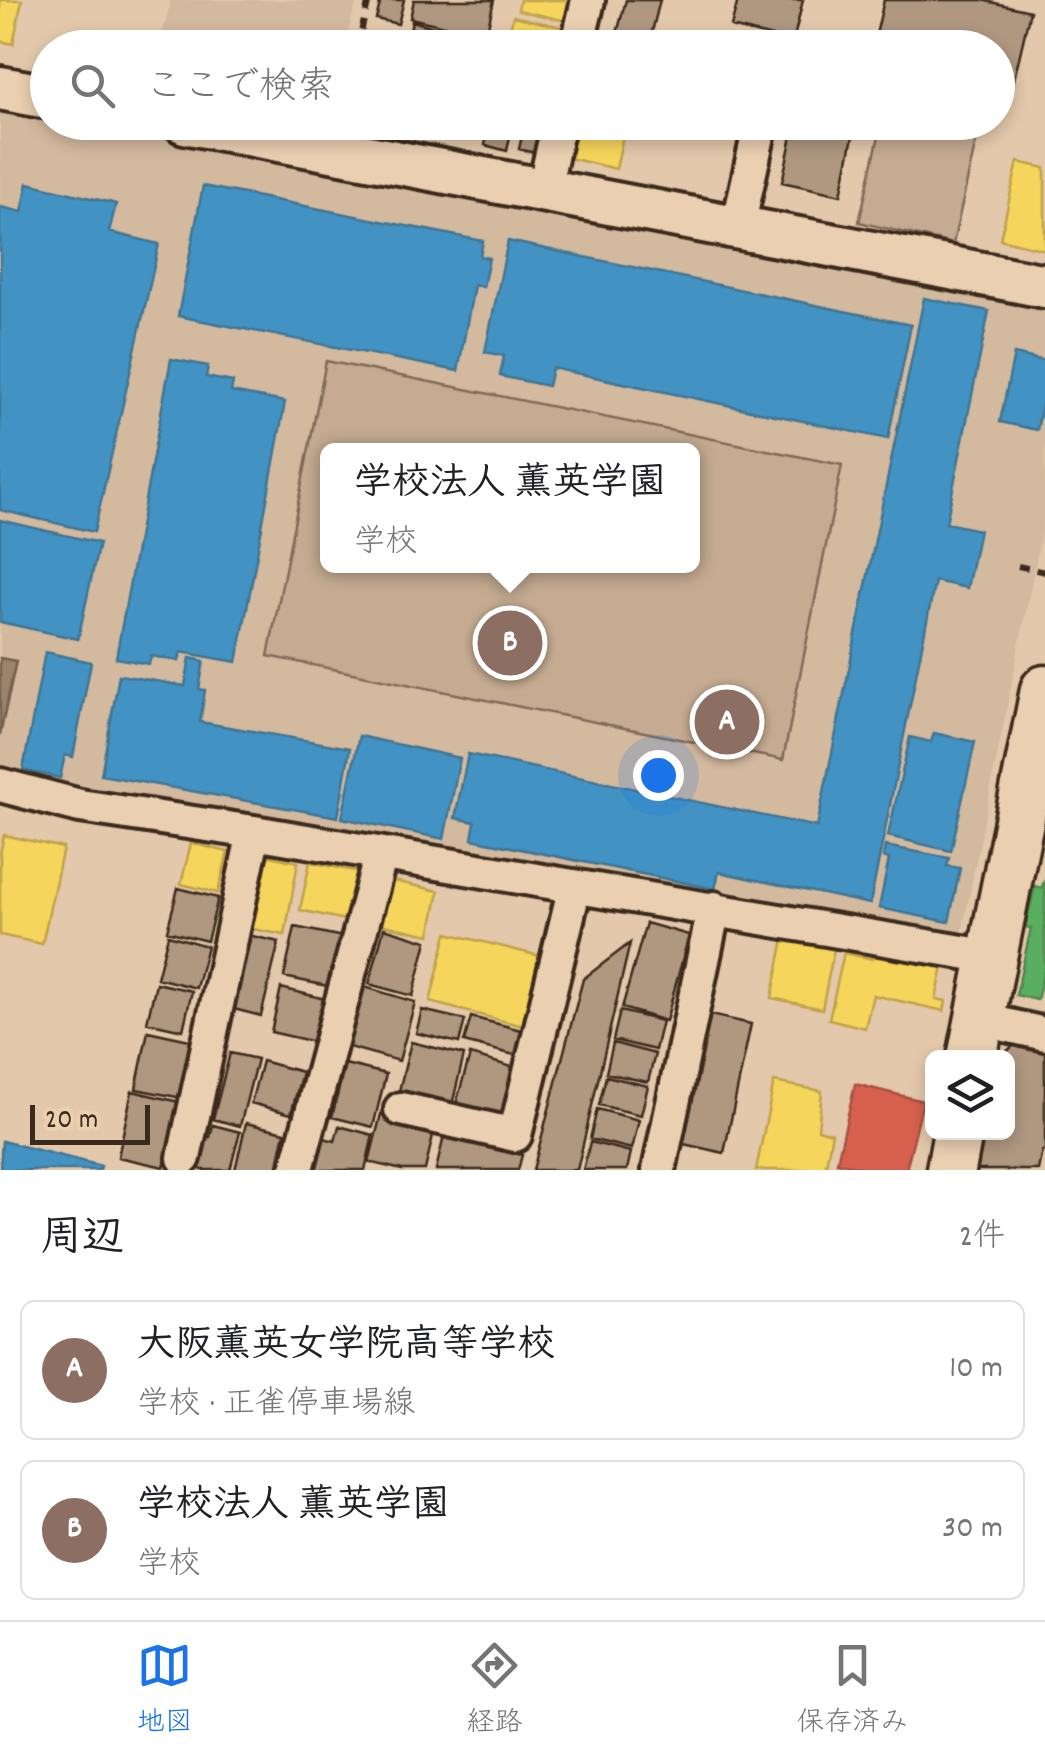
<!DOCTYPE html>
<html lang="ja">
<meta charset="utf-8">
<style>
:root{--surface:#fff;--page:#f6f6f6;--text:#202124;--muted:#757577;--line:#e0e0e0;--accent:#1a73e8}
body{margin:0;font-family:Dekko,"Klee One",sans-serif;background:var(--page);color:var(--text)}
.controls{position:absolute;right:30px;bottom:30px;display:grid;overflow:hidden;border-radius:15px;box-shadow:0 5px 15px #0003}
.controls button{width:90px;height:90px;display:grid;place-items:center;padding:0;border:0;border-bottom:2px solid var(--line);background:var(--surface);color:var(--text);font:50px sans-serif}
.scale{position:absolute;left:30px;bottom:25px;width:120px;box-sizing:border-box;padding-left:10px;border:5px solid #3b2a1e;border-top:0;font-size:28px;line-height:35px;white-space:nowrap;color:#3b2a1e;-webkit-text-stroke:8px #eacfb1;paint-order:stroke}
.you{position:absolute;left:658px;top:775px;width:35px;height:35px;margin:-25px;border:8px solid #fff;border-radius:50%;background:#1a73e8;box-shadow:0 0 0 15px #1a73e833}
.badge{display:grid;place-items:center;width:65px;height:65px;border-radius:50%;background:var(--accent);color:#fff;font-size:32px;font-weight:700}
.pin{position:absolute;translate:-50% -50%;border:5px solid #fff;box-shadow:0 2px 10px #0006}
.popup{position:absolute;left:320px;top:443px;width:380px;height:130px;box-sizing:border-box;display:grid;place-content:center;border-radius:15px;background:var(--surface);filter:drop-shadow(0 2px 8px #0005);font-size:32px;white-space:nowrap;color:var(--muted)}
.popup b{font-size:38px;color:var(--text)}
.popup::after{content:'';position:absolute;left:50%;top:100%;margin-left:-20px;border:20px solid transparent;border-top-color:var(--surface)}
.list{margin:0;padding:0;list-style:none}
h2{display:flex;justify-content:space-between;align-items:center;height:130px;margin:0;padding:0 40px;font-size:42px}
h2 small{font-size:32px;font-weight:400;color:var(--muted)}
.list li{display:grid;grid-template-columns:65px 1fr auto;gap:30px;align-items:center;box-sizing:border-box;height:140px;margin:0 20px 20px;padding:0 20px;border:2px solid var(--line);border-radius:15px}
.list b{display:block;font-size:38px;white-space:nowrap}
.list p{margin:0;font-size:32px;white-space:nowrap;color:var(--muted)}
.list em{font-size:32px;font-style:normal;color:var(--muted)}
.icon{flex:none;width:55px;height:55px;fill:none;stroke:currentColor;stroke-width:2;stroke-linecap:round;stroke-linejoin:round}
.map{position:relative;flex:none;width:1045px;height:1170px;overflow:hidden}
.search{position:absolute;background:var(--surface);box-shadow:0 5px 15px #0003;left:30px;right:30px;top:30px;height:110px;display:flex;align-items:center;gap:25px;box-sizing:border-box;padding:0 35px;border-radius:55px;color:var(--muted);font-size:38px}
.sheet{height:450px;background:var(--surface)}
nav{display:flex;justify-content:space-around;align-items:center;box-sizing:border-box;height:140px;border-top:2px solid var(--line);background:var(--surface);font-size:28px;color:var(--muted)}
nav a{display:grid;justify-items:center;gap:5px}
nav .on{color:var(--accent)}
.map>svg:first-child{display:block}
.built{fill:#d3b99e;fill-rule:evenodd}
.green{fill:#c4ab91;stroke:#806a58;stroke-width:2.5;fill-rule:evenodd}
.water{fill:#9a846e;stroke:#74604e;stroke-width:2.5}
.homes{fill:#f6d55c;stroke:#bea249;stroke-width:2.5}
.shops{fill:#d6604d;stroke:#a8503f;stroke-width:2.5}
.schools{fill:#4393c3;stroke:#417492;stroke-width:2.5}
.public{fill:#5aae61;stroke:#51864d;stroke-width:2.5}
.building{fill:#af9780;stroke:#3b2a1e;stroke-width:2.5}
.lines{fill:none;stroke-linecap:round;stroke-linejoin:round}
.minor-casing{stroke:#3b2a1e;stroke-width:40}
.tertiary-casing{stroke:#3b2a1e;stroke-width:50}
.secondary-casing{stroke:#3b2a1e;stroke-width:55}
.path{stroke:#3b2a1e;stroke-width:6;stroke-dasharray:10 8;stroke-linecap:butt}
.minor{stroke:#eacfb1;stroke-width:32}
.tertiary{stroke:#eacfb1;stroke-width:42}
.secondary{stroke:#eacfb1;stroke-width:48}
</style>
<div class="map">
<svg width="1045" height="1170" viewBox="0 0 1045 1170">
<rect width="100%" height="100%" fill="#e3c8ab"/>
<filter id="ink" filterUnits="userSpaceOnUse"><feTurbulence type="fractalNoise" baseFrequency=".01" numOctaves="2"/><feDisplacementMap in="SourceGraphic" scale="20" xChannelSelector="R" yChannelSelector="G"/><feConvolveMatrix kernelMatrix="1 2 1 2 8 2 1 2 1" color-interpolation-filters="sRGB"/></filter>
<g filter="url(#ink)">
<!-- built -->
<path class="built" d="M 171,0 L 357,0 L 344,47 L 159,47 Z
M 0,106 L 47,115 L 48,122 L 84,123 L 1045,307 L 1045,515 L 961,937 L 78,791 L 0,770 ZM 328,450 L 692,450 L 692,566 L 328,566 Z"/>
<!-- green -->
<path class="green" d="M 882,123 L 965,123 L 977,137 L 953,244 L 859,222 Z
M 326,361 L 842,465 L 783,760 L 268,656 ZM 328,450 L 692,450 L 692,566 L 328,566 Z"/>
<!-- water -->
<path class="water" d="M 0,658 L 16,661 L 0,735 Z"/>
<!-- homes -->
<path class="homes" d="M 0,0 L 22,0 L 13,44 L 0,41 Z
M 520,0 L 571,0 L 566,21 L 518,10 Z
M 513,16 L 565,28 L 561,48 L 506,48 Z
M 577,122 L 626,122 L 616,169 L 569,158 Z
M 1018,162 L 1045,168 L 1045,250 L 1000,239 Z
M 4,835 L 63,848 L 42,944 L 0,935 L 0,854 Z
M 191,843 L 228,852 L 218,893 L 181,884 Z
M 260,854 L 298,862 L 285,935 L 247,928 Z
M 310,862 L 364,873 L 354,922 L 300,910 Z
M 389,880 L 439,891 L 430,935 L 380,924 Z
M 447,933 L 544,957 L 527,1027 L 430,1002 Z
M 784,939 L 834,949 L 822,1009 L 772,998 Z
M 875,951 L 943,967 L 936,999 L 946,1001 L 944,1011 L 873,995 L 865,1028 L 829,1019 L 844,953 L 873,959 Z
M 774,1082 L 822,1091 L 818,1129 L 832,1133 L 825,1170 L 756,1170 Z"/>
<!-- shops -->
<path class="shops" d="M 855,1084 L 923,1101 L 906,1170 L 871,1170 L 837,1162 Z"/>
<!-- schools -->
<path class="schools" d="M 28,183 L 116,204 L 109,232 L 159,244 L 94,532 L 0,510 L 0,211 L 1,207 L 22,212 Z
M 203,186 L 483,241 L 480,256 L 489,258 L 483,287 L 474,285 L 458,371 L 178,316 Z
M 508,241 L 911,325 L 888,439 L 552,368 L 548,386 L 500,376 L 504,356 L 485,352 Z
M 924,298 L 989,311 L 946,523 L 979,530 L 967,588 L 935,581 L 870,904 L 719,872 L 715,889 L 472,839 L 475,822 L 455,818 L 468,754 L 817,827 Z
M 1014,354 L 1045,361 L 1045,389 L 1037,430 L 1000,422 Z
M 171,359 L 208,366 L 206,377 L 233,382 L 231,392 L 285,402 L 237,662 L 181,652 L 179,661 L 151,656 L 149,664 L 116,658 Z
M 0,520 L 99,543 L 78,639 L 0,622 Z
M 45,652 L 91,662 L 73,757 L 65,755 L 60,778 L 23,770 Z
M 190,658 L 204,661 L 199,689 L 205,690 L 200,722 L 350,748 L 338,817 L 101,775 L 119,675 L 185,686 Z
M 934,733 L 975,742 L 951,851 L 888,836 L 910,737 L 931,742 Z
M 359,736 L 460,758 L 444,839 L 342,818 Z
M 885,846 L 949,858 L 947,866 L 960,868 L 949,922 L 879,908 L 889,859 L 883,857 Z
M 2,1141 L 101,1166 L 100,1170 L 0,1170 Z"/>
<!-- public -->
<path class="public" d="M 1045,880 L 1045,967 L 1037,1000 L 1016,995 L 1031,928 L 1025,927 L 1035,886 L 1041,888 Z"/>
<!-- building -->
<path class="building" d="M 381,0 L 404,0 L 398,24 L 376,19 Z
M 414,0 L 494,0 L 486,36 L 410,18 Z
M 626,0 L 660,0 L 648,48 L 613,48 Z
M 738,0 L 803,0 L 793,42 L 731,27 Z
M 884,0 L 982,0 L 1030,11 L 1009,101 L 998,98 L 998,48 L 873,48 Z
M 412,21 L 437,28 L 432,48 L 407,45 Z
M 446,33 L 490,43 L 489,48 L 443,48 Z
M 490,122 L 513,122 L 507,151 L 485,145 Z
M 525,122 L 546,122 L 539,154 L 519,149 Z
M 795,122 L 856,122 L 841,195 L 782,182 Z
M 178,888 L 218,898 L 207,941 L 167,931 Z
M 646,923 L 689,935 L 666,1021 L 622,1008 Z
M 295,927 L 343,937 L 332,987 L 284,977 Z
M 384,928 L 427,941 L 413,996 L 369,984 Z
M 243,934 L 279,942 L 261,1016 L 226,1007 Z
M 168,935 L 207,946 L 196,988 L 157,978 Z
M 630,943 L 577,1170 L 533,1170 L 583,979 Z
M 156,983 L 192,991 L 183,1030 L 147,1022 Z
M 358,985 L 415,1002 L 399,1061 L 341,1045 Z
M 281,988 L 325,999 L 315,1042 L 271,1032 Z
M 422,1010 L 465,1020 L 459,1043 L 416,1033 Z
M 620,1011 L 662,1021 L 655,1050 L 613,1040 Z
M 706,1014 L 751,1024 L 724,1153 L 679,1143 Z
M 471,1017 L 533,1033 L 526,1058 L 464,1042 Z
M 148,1031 L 194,1041 L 182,1098 L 136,1089 Z
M 1020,1040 L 1045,1047 L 1045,1151 L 1042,1151 L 1038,1170 L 976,1170 L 983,1132 L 1008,1132 L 1008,1058 L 999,1058 Z
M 411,1042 L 464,1055 L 452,1105 L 399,1091 Z
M 613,1043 L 655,1054 L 648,1082 L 606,1073 Z
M 230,1053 L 257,1059 L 240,1126 L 213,1119 Z
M 470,1055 L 523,1070 L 507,1126 L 454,1111 Z
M 262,1061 L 302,1072 L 291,1114 L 251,1103 Z
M 345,1064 L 386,1074 L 373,1127 L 332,1117 Z
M 606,1076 L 648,1086 L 641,1115 L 599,1105 Z
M 132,1091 L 179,1102 L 164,1167 L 118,1157 Z
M 597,1109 L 639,1120 L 632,1149 L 590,1139 Z
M 381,1114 L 435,1127 L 425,1170 L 402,1170 L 369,1162 Z
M 246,1123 L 285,1132 L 277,1170 L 235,1170 Z
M 213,1125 L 240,1132 L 230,1170 L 202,1170 L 191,1164 L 199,1134 L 210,1137 Z
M 339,1126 L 373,1135 L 365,1170 L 316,1170 L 324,1138 L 335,1141 Z
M 444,1136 L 522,1155 L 518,1170 L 436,1170 Z
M 590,1142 L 631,1152 L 627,1170 L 583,1170 Z"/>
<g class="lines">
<!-- minor casing -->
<g class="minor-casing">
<path id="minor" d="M 577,48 L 588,0
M 544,189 L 559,122
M 738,227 L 761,122
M 0,785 L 80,806 L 254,832 L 992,957
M 979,1019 L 1045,1034
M 401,1109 L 515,1135 L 575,886
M 184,1158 L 254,832
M 297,1169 L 381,854
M 659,1170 L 714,908"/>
</g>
<!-- tertiary casing -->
<g class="tertiary-casing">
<path id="tertiary" d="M 0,88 L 48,97
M 185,122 L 1045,286"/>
</g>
<!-- secondary casing -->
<g class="secondary-casing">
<path id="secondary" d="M 972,1058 L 1045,690
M 951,1170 L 958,1132"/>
</g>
<!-- path -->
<path class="path" d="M 357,48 L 369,0
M 1018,566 L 1045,572"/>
<!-- minor -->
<use href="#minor" class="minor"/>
<!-- tertiary -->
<use href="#tertiary" class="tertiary"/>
<!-- secondary -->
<use href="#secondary" class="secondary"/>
</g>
</g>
</svg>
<div class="controls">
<button><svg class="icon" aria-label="layers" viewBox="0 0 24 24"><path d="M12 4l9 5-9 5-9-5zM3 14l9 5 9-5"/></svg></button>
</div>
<div class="scale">20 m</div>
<div class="you"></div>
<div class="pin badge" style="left:727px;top:722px;background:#8d6e63">A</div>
<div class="pin badge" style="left:510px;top:643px;background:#8d6e63">B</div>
<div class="popup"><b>学校法人 薫英学園</b>学校</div>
<div class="search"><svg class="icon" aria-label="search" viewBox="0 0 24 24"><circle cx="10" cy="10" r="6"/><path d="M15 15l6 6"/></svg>ここで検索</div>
</div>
<section class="sheet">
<h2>周辺<small>2件</small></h2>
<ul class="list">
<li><span class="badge" style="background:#8d6e63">A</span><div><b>大阪薫英女学院高等学校</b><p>学校 · 正雀停車場線</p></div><em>10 m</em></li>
<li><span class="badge" style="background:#8d6e63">B</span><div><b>学校法人 薫英学園</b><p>学校</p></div><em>30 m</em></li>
</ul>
</section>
<nav>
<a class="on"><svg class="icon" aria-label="map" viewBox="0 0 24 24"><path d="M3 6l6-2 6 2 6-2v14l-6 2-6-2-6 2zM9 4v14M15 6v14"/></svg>地図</a>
<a><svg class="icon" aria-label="directions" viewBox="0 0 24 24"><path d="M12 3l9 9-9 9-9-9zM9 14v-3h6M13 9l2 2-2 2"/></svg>経路</a>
<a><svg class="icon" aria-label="saved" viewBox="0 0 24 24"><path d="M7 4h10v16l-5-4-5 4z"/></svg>保存済み</a>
</nav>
